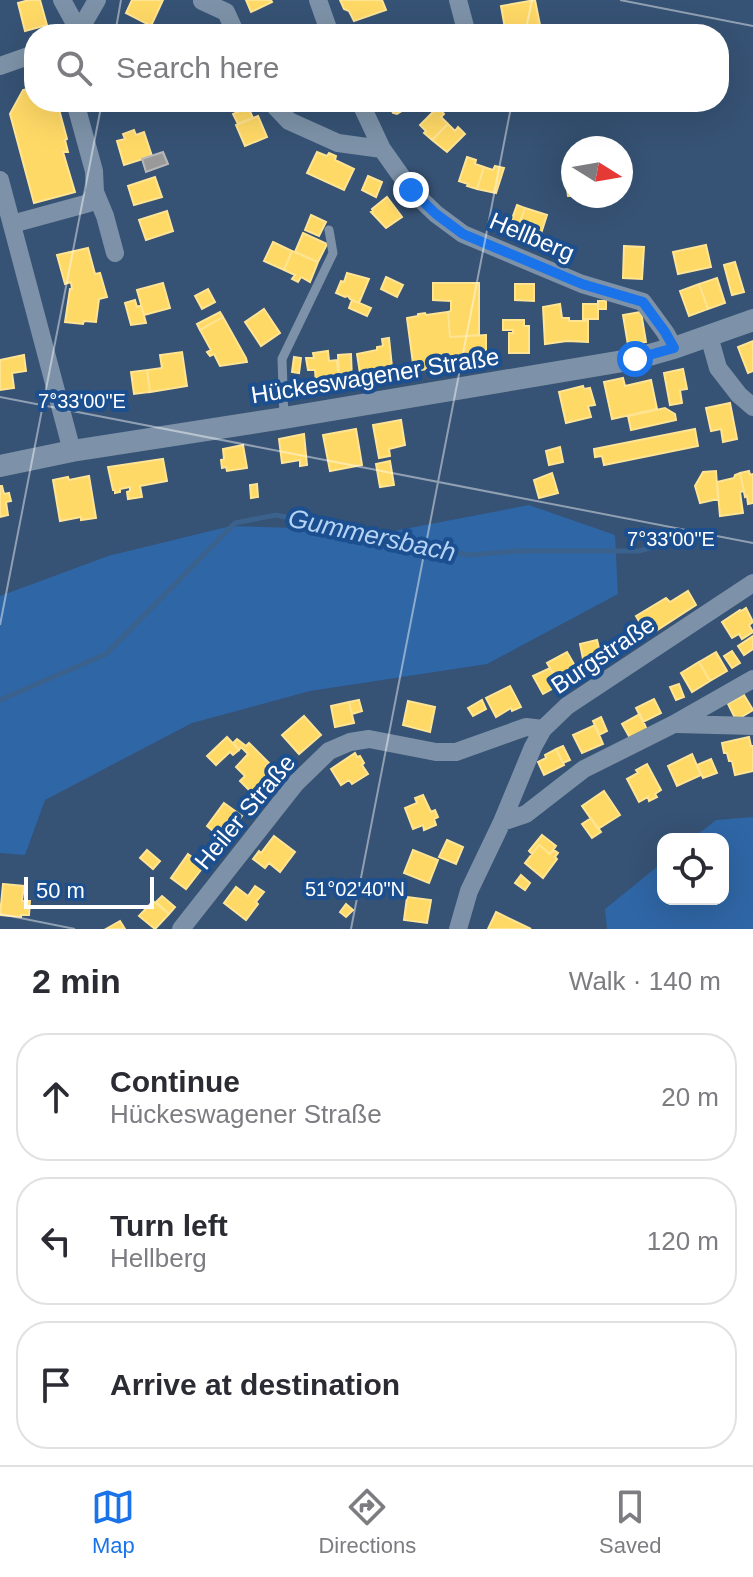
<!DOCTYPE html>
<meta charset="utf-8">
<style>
:root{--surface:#fff;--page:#f2f2f3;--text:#2b2b33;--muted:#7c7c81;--line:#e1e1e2;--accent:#1a73e8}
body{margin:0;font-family:Helvetica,sans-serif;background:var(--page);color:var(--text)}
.controls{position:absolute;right:24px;bottom:24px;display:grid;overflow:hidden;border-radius:16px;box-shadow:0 8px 32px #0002}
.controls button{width:72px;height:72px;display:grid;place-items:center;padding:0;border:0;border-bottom:2px solid var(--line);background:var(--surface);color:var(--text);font:40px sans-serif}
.compass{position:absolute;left:561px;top:136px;width:72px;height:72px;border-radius:50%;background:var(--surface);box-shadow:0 8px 32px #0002;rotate:101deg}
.scale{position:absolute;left:24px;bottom:20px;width:130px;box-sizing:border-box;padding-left:8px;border:4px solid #fff;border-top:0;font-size:22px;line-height:28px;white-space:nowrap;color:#fff;-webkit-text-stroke:6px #1b4f8f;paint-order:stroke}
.stop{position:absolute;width:24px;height:24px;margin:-18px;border:6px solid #1a73e8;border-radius:50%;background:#fff}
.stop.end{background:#1a73e8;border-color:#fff;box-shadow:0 2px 8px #0008}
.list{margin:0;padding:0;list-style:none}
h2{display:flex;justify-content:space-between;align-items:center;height:104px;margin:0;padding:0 32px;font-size:34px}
h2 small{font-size:26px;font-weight:400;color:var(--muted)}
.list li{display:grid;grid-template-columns:52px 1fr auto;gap:24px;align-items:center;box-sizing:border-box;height:128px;margin:0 16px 16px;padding:0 16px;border:2px solid var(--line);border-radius:32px}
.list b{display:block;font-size:30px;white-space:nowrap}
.list p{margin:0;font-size:26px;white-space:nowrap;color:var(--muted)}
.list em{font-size:26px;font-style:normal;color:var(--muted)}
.icon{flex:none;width:44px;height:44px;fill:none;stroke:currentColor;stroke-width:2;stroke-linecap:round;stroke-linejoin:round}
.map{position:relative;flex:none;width:753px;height:929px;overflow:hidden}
.search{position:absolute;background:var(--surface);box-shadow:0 8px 32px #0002;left:24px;right:24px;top:24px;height:88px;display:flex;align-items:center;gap:20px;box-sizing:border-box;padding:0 28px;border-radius:32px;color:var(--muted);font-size:30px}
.sheet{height:536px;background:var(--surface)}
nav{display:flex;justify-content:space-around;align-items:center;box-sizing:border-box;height:112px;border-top:2px solid var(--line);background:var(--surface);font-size:22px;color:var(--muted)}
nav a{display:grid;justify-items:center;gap:4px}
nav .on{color:var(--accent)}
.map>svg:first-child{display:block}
.green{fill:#2f66a5}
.homes{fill:#ffd966;stroke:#ffe494;stroke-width:2}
.industry{fill:#999;stroke:#b8b8b8;stroke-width:2}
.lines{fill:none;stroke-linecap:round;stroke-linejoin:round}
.stream{stroke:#3b618d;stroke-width:5}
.service{stroke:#7d92a8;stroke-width:9}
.minor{stroke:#7d92a8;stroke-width:18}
.tertiary{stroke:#7d92a8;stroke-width:22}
.route{stroke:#1a73e8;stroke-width:10}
.ticks{fill:none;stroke:#fff;stroke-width:2;stroke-opacity:0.45}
.labels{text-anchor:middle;stroke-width:8;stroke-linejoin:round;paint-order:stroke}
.street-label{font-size:24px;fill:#fff;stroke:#1b4f8f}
.water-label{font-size:26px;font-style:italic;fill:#b5d3f5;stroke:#1b4f8f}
.ticks-label{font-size:20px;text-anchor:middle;fill:#fff;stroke:#1b4f8f;stroke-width:8;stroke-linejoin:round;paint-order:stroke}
</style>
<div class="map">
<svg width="753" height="929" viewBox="0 0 753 929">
<rect width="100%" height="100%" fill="#365274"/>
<!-- green -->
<path class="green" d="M 529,505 L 615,535 L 618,594 L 487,664 L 310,691 L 192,723 L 45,800 L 25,855 L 0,853 L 0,596 L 108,556 L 231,526 L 394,531 Z
M 753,817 L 753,929 L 607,929 L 605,909 L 663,862 L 663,899 L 723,899 L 723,839 L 692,839 L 716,820 Z"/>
<!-- homes -->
<path class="homes" d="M 29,0 L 40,0 L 47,25 L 25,31 L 18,3 Z
M 132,0 L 163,0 L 151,26 L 126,13 Z
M 246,0 L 271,0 L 272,2 L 251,12 Z
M 340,0 L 382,0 L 386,10 L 354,21 L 349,11 L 344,9 Z
M 535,0 L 541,30 L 521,34 L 506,34 L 501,6 Z
M 217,26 L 221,34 L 199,34 Z
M 34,87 L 34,102 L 57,102 L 67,139 L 65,140 L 68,152 L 63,152 L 75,192 L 34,203 L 10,114 L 23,90 Z
M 238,102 L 249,102 L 251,105 L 238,112 L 234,104 Z
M 389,102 L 416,102 L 397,114 L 393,113 L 391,109 L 392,105 Z
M 248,107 L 253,118 L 238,124 L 233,114 Z
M 438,107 L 444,114 L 441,117 L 448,124 L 432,140 L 424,133 L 426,131 L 420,125 Z
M 258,116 L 267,137 L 245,146 L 236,125 Z
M 448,124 L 455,131 L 458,127 L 465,134 L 447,152 L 432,140 Z
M 134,130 L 136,135 L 144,132 L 152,156 L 124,165 L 117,141 L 125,139 L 123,134 Z
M 317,152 L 327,156 L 329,153 L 336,156 L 335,160 L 354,169 L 344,190 L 307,173 Z
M 467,157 L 476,160 L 475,164 L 484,167 L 477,189 L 467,186 L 468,184 L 459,181 Z
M 624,157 L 627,174 L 621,175 L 621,158 Z
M 495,166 L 504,168 L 496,193 L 477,189 L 484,167 L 493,170 Z
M 368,176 L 382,182 L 376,197 L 362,190 Z
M 155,177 L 162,197 L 134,205 L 128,186 Z
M 573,178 L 573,196 L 568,196 L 566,179 Z
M 387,197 L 402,217 L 386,228 L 371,212 L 373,211 L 372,209 Z
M 517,205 L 525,208 L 516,233 L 508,230 Z
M 525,208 L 547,215 L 538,243 L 515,236 Z
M 167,211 L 173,231 L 146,240 L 139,220 Z
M 311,215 L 326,222 L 319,236 L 305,230 Z
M 303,233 L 327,244 L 318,262 L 295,252 Z
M 273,242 L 292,251 L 284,270 L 264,261 Z
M 706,245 L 711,267 L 678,274 L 673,252 Z
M 624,246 L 644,247 L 642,279 L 623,278 Z
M 88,248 L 95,274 L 100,273 L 107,297 L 99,299 L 96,322 L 84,321 L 83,324 L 65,322 L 70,289 L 72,289 L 71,282 L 65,284 L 57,255 Z
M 292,251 L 318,262 L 310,282 L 301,277 L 298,282 L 292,279 L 295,275 L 284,270 Z
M 735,262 L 744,292 L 732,295 L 724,265 Z
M 347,273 L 369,279 L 359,303 L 350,299 L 348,296 L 345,297 L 336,293 L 341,281 L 344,282 Z
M 386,277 L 403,285 L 397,297 L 381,289 Z
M 717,278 L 725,303 L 708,309 L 699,284 Z
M 163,283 L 170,308 L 144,315 L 137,290 Z
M 433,283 L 479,283 L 479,335 L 450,337 L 448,312 L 451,311 L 451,301 L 433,300 Z
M 515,284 L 534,284 L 534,301 L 515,300 Z
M 699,284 L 708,309 L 689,316 L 680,291 Z
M 208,289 L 215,302 L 202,309 L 195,296 Z
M 135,300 L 137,307 L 141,305 L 146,323 L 131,325 L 125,303 Z
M 352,300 L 371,308 L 367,316 L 349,308 Z
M 598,301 L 606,301 L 606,309 L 598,309 Z
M 560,304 L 562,318 L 569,318 L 569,321 L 588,321 L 588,342 L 567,341 L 545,344 L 543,307 Z
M 583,304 L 598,304 L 598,319 L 583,319 Z
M 264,309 L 280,333 L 261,346 L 245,322 Z
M 220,312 L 223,317 L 200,330 L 197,324 Z
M 448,312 L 450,337 L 486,335 L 486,360 L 414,371 L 407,318 L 418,316 L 418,314 L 425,313 L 426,315 Z
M 641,312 L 646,342 L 628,345 L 623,315 Z
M 223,317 L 246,358 L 247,362 L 220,366 L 214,354 L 210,356 L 207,352 L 211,350 L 200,330 Z
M 503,320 L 524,320 L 524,326 L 529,326 L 529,353 L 509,353 L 509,333 L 513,333 L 513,330 L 503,330 Z
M 389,338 L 392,367 L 386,368 L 387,375 L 361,380 L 357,354 L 377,350 L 377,347 L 383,346 L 382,339 Z
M 753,341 L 753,371 L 748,373 L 738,347 Z
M 328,351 L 329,361 L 337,360 L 339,382 L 316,384 L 315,370 L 308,370 L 306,358 L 314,358 L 313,353 Z
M 182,352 L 187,386 L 150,392 L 147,370 L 162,368 L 160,355 Z
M 351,354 L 352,380 L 351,377 L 339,378 L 338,355 Z
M 24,355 L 26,371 L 12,373 L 14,388 L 0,390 L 0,360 Z
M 294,357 L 301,358 L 299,373 L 292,372 Z
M 683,369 L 687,389 L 680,390 L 682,403 L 670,405 L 664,373 Z
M 147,370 L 150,392 L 134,394 L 131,372 Z
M 623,378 L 625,386 L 651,380 L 657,409 L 612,419 L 604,382 Z
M 583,386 L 584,389 L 590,388 L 595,405 L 588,406 L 591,417 L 566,423 L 559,392 Z
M 730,403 L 737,439 L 723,442 L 721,429 L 711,431 L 706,408 Z
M 665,408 L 675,414 L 676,420 L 631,430 L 628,416 Z
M 401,420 L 405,445 L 389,449 L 390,456 L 379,458 L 373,425 Z
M 356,429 L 362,465 L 330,471 L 323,435 Z
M 695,429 L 698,446 L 604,465 L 602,456 L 595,457 L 594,449 Z
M 304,434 L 307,465 L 300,466 L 300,460 L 282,463 L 279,439 Z
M 243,445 L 247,468 L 227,471 L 226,467 L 222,468 L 221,460 L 224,459 L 223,449 Z
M 560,447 L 563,462 L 549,465 L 546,451 Z
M 163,459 L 167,481 L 140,486 L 142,497 L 128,499 L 127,492 L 130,491 L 130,487 L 120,489 L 120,492 L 115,493 L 115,490 L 113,490 L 108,467 Z
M 390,461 L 394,485 L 380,487 L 376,464 Z
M 716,471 L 718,499 L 700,503 L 695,486 L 703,472 Z
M 749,471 L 750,475 L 753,474 L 753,503 L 748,504 L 747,496 L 745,497 L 740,473 Z
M 552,473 L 558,493 L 539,498 L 534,480 Z
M 740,473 L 744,491 L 740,492 L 743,513 L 720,516 L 717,482 L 734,478 L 735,475 Z
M 89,476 L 96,518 L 81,520 L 81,517 L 60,521 L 53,480 L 68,477 L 69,480 Z
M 257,484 L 258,497 L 251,498 L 250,485 Z
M 0,486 L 2,486 L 4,494 L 9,493 L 11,501 L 6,502 L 8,515 L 0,517 Z
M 688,591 L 696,605 L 648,636 L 636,616 L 666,598 L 670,602 Z
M 746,608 L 753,622 L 749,625 L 753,632 L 742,639 L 739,634 L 732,638 L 722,622 L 740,610 L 741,611 Z
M 753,636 L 753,649 L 744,655 L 738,646 Z
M 597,640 L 601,655 L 583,659 L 580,644 Z
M 732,651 L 740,663 L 732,668 L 724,656 Z
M 567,652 L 578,671 L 558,682 L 547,663 Z
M 716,652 L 727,671 L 710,681 L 699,662 Z
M 699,662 L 710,681 L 692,692 L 681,673 Z
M 550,668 L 559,685 L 543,694 L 533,676 Z
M 679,684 L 684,697 L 676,700 L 670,687 Z
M 510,686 L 521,707 L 512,711 L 511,708 L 496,717 L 486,698 Z
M 744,695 L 753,710 L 736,720 L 728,704 Z
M 654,699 L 661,713 L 643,722 L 636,708 Z
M 359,700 L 362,711 L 352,714 L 349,702 Z
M 482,700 L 486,709 L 473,716 L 468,708 Z
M 408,701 L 435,707 L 430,732 L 403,725 Z
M 349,702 L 354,723 L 335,727 L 331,706 Z
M 640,714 L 647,730 L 630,738 L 622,724 Z
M 304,716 L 321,735 L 299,754 L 282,735 Z
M 601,717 L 607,731 L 599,735 L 593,721 Z
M 595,725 L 603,744 L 582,753 L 573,735 Z
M 227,737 L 239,750 L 233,755 L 230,752 L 216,765 L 207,756 Z
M 749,737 L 751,746 L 753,746 L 753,771 L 735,775 L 732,761 L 729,761 L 727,753 L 724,753 L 722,743 Z
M 237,739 L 246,746 L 249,743 L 269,763 L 266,766 L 278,778 L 271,785 L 267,782 L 261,789 L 258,786 L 252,793 L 240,781 L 245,776 L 236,767 L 248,754 L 241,747 L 239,750 L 233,743 Z
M 563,746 L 570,760 L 563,763 L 556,749 Z
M 556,749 L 564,765 L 544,775 L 538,762 L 546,758 L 545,755 Z
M 355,753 L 357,757 L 360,756 L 364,763 L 362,765 L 368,774 L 352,784 L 349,780 L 341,785 L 331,769 Z
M 692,754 L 701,775 L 677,786 L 668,766 Z
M 711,759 L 717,773 L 703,778 L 697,765 Z
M 647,764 L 661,790 L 655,794 L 657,797 L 649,801 L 648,797 L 639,802 L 627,779 L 638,773 L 636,770 Z
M 604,791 L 620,815 L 598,829 L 582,806 Z
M 423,795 L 431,812 L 435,810 L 438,817 L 434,819 L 436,825 L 424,830 L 423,825 L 413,829 L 405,808 L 417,803 L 415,798 Z
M 224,803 L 242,816 L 235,825 L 237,826 L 224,840 L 207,826 Z
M 591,818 L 601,832 L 592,838 L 582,824 Z
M 542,835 L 556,846 L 550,854 L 539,845 L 532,854 L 529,851 Z
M 274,836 L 295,852 L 280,872 L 269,863 L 265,868 L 253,859 L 259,851 L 261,853 Z
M 447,840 L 463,847 L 456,864 L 439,857 Z
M 539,845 L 550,854 L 554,850 L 558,853 L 555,857 L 557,859 L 543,878 L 525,863 Z
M 147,850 L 160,861 L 153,869 L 140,858 Z
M 413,850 L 438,860 L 429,883 L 404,873 Z
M 188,854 L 204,866 L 186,889 L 171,878 Z
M 521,875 L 530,883 L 525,890 L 515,883 Z
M 3,884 L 24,886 L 22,901 L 30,901 L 29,915 L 21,915 L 21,917 L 0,915 Z
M 255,886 L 264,892 L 256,902 L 258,904 L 246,920 L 224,903 L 236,887 L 248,896 Z
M 162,896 L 175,907 L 169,914 L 156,902 Z
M 407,897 L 431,900 L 427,923 L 404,920 Z
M 153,901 L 169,914 L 155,929 L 139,916 Z
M 346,904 L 353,910 L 346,917 L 340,912 Z
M 496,912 L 531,929 L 488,929 Z
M 120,921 L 125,929 L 106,929 Z"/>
<!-- industry -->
<path class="industry" d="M 163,152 L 168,164 L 146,172 L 142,159 Z"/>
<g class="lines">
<!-- stream -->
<path class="stream" d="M 0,700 L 106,654 L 235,523 L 276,515 L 468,555 L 519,551 L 639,551 L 711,531"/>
<!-- service -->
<path class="service" d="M 284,418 L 282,359 L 333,253 L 329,230"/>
<!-- minor -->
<path class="minor" d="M 62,0 L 79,31
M 318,0 L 330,34
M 458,0 L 467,34
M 202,1 L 226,12 L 236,34
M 75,34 L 79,31 L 97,0
M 0,66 L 34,54
M 271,102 L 289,121 L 338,143 L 382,149
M 360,102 L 382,149 L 411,190 L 436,214 L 463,234 L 582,284 L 643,302 L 665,332 L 674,348
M 0,180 L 72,451
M 95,192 L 105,216 L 115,253
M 12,224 L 89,203 L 95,192 L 94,171 L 75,102
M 709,336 L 718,368 L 739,395 L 753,407
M 677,724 L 753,726
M 502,822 L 526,814 L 584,769 L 674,724 L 753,679
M 181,929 L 296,783 L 329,751 L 350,742 L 369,739 L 436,752 L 456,752 L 526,727 L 543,729
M 458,929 L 469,891 L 502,822 L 533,747 L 543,729 L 567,706 L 753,583"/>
<!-- tertiary -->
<path class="tertiary" d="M 0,466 L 72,451 L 284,418 L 635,359 L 674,348 L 753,320"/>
</g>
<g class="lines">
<!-- route -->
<path class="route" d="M 411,190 L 436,214 L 463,234 L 582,284 L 643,302 L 665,332 L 674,348 L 635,359"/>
</g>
<!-- ticks -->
<path class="ticks" d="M 620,0 L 753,26M 115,34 L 121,0M 525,34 L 532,0M 0,397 L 753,543M 0,625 L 102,102M 0,914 L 75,929M 351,929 L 512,102"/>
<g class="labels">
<!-- street labels -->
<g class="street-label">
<text transform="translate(532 237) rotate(23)" y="8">Hellberg</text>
<text transform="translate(375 376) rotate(-9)" y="8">Hückeswagener Straße</text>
<text transform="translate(603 655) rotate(-34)" y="8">Burgstraße</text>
<text transform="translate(245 812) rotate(-50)" y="8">Heiler Straße</text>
</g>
<!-- water labels -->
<g class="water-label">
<text transform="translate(372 535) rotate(12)" y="9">Gummersbach</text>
</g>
</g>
<g class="ticks-label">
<text x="82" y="408">7°33'00"E</text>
<text x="671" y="546">7°33'00"E</text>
<text x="355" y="896">51°02'40"N</text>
</g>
</svg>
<div class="controls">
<button><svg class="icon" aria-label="locate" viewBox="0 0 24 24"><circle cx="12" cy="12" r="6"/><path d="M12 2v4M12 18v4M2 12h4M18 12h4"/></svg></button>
</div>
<svg class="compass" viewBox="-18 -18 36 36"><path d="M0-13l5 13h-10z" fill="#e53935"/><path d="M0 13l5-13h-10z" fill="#7c7c81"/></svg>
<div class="scale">50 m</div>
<div class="stop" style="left:635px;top:359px"></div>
<div class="stop end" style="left:411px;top:190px"></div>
<div class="search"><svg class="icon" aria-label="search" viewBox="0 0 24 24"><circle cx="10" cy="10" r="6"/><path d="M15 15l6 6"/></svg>Search here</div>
</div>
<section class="sheet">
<h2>2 min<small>Walk · 140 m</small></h2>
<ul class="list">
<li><svg class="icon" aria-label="ahead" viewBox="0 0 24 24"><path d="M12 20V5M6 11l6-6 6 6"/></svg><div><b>Continue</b><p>Hückeswagener Straße</p></div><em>20 m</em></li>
<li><svg class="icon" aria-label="left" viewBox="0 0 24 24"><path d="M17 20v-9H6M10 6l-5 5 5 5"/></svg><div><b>Turn left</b><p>Hellberg</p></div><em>120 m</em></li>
<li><svg class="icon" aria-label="arrive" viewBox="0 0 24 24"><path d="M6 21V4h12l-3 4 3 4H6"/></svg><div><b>Arrive at destination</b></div></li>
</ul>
</section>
<nav>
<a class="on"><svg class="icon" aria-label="map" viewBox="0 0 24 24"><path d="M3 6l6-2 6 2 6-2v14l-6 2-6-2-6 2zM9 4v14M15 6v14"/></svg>Map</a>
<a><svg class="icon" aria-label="directions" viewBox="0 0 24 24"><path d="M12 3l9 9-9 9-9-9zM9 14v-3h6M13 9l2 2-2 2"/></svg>Directions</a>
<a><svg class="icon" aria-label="saved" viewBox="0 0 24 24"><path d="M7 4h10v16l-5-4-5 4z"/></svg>Saved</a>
</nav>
